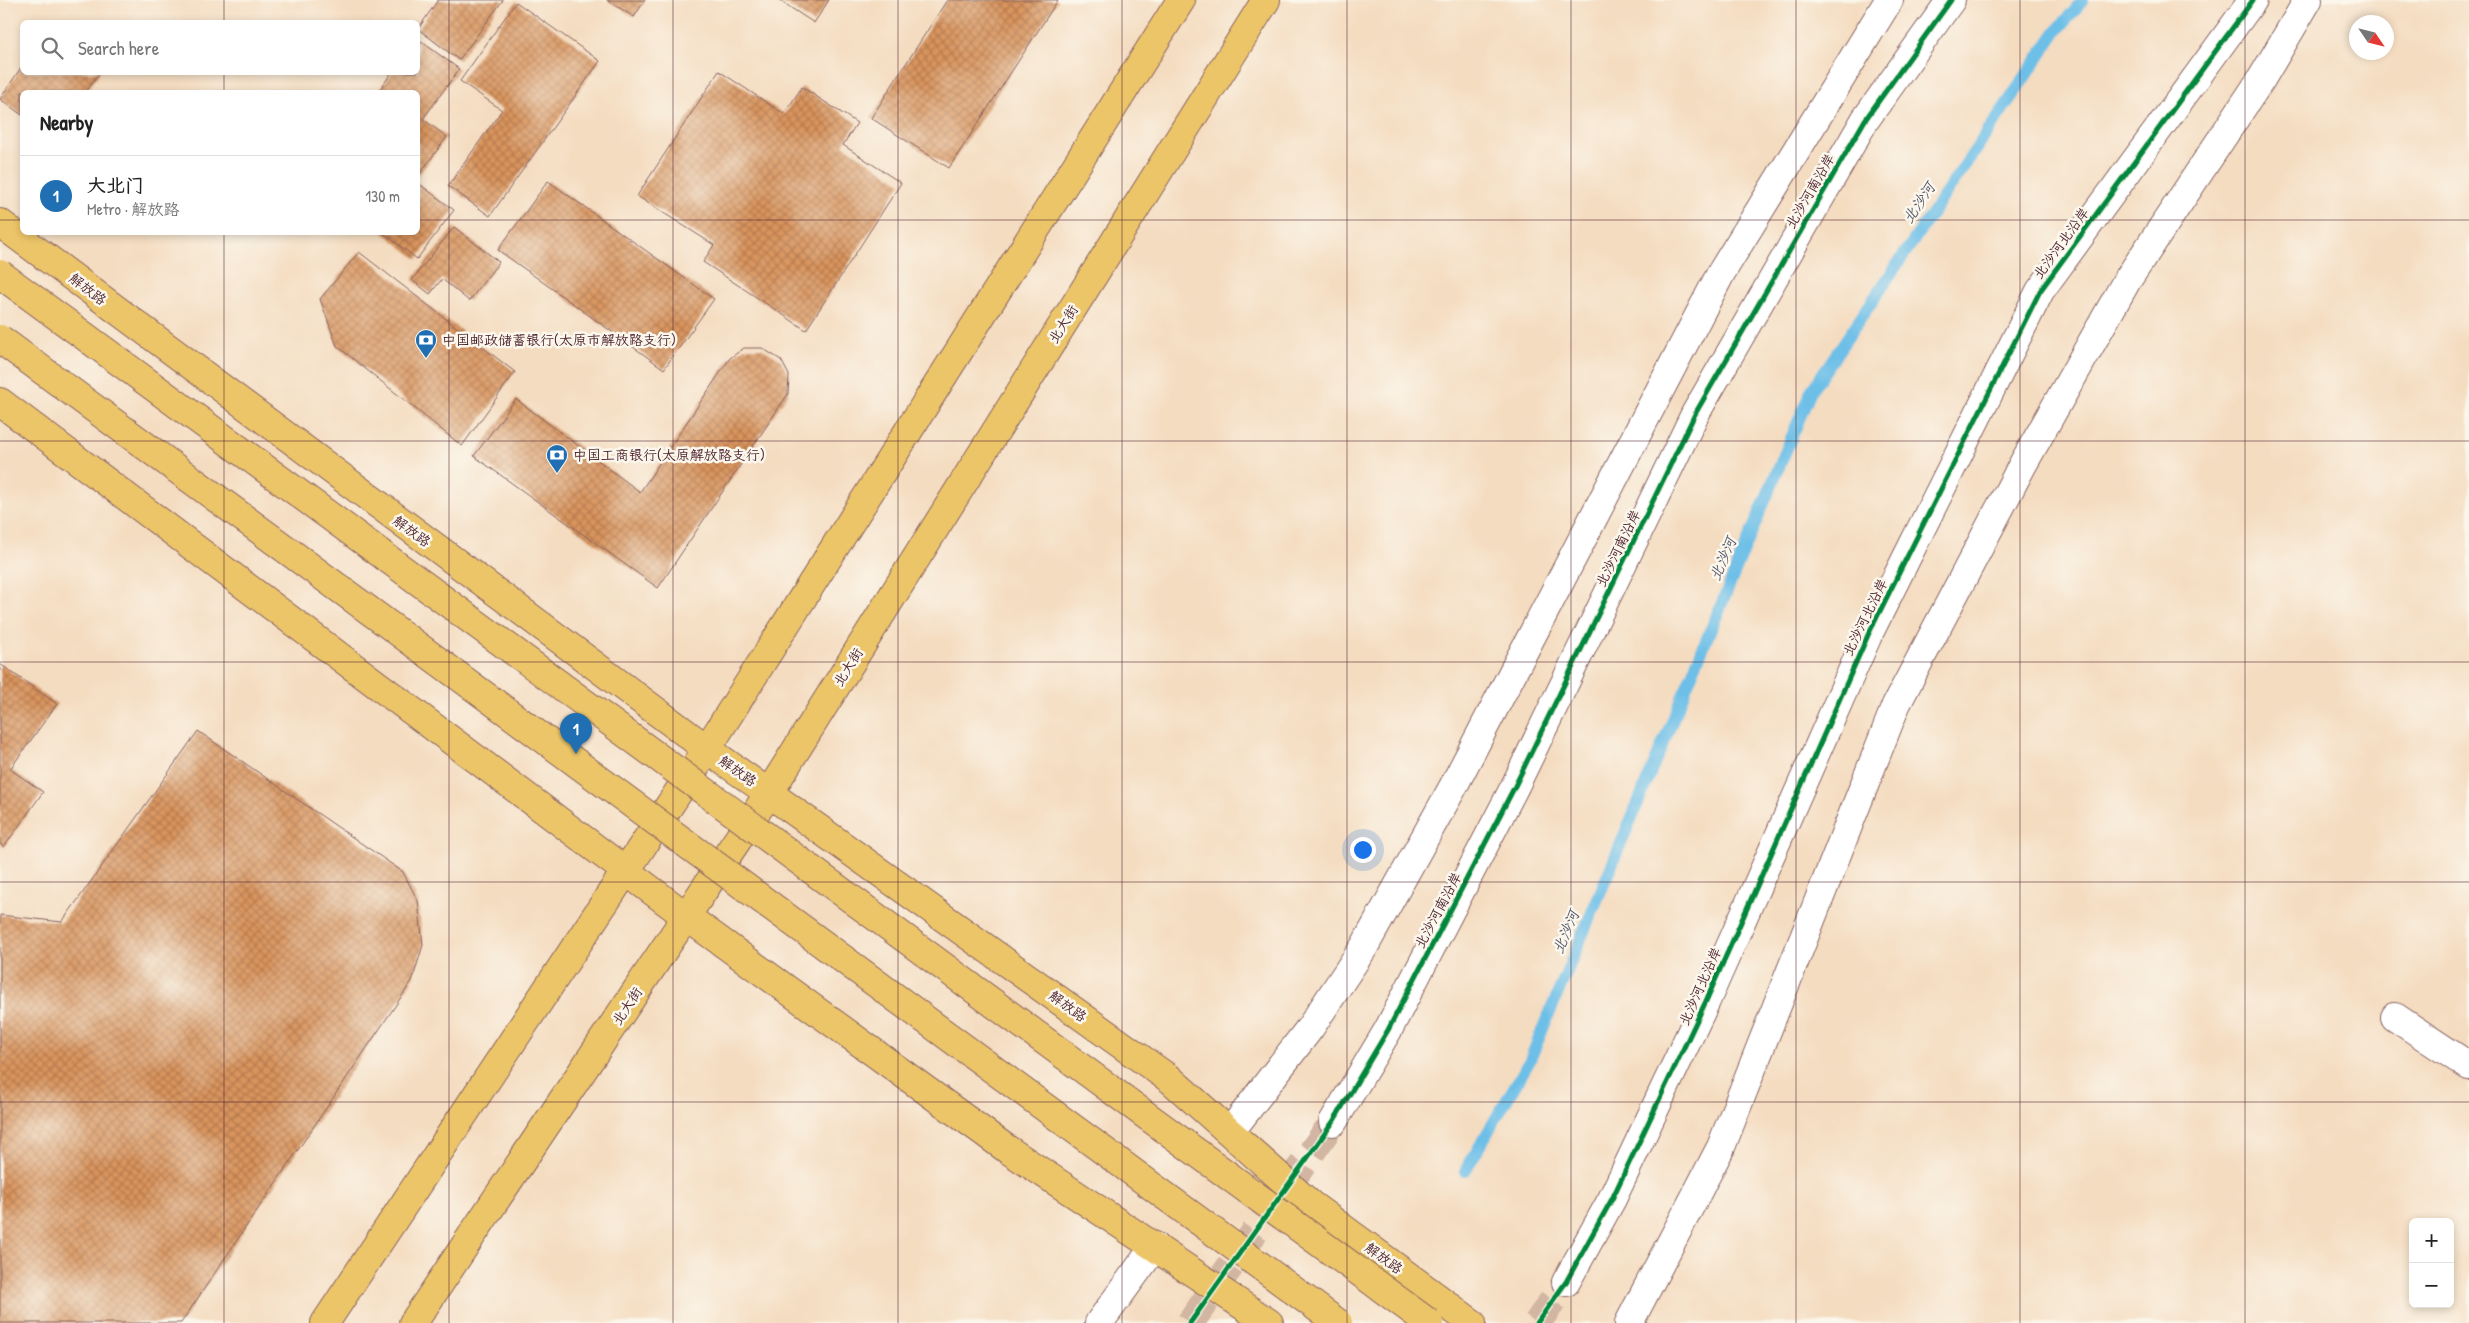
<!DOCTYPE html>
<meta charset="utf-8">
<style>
:root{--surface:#fff;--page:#f2f2f2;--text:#222;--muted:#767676;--line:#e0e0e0;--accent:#1f6fb2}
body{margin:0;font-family:"Patrick Hand","LXGW WenKai TC",sans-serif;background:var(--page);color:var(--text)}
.controls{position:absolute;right:15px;bottom:15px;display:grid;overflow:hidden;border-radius:8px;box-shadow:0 2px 8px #0003}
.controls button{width:45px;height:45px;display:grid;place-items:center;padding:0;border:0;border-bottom:1px solid var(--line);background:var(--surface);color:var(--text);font:25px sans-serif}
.compass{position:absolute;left:2349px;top:15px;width:45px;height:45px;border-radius:50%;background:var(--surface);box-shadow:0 2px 8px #0003;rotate:125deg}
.you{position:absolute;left:1362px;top:849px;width:18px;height:18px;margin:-12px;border:4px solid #fff;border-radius:50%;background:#1a73e8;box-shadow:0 0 0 8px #1a73e833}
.badge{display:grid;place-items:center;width:32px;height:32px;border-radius:50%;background:var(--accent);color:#fff;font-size:16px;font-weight:700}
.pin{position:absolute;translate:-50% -41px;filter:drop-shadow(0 1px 2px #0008)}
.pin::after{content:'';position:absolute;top:26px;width:18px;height:15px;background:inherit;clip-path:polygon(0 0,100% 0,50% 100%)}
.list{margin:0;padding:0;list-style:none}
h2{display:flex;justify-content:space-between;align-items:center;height:65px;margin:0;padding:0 20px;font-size:21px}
h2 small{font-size:16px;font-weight:400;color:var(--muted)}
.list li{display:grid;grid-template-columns:32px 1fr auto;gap:15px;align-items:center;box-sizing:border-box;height:80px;padding:0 20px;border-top:1px solid var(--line)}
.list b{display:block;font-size:19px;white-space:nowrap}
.list p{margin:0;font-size:16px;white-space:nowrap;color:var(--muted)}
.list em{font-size:16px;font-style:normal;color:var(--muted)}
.icon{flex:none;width:28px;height:28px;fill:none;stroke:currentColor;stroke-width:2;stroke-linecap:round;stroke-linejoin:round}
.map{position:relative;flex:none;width:2469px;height:1323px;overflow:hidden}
.search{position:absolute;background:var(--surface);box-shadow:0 2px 8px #0003;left:20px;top:20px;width:400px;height:55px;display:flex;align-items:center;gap:12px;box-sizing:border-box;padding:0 18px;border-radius:8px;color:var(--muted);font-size:19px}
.panel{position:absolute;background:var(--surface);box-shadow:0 2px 8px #0003;left:20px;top:90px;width:400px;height:145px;border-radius:8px}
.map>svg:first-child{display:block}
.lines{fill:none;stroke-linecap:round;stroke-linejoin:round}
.stream{stroke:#6dbfe8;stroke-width:12}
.building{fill:url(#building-cross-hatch)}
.minor-tunnel{stroke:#d2b6a2;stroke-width:28;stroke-dasharray:28 14;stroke-linecap:butt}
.minor-casing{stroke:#86615f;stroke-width:30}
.major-casing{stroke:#86615f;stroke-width:30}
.minor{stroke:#fff;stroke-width:28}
.major{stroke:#edc569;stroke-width:28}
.major-bridge-casing{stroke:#86615f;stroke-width:30;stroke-linecap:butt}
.major-bridge{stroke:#edc569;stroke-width:28}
.cycleway-casing{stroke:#fbf7ec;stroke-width:8}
.cycleway{stroke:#00873e;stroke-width:5}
.grid{fill:none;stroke:#4a1f2b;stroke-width:1;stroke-opacity:0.55}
.labels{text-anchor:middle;stroke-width:5;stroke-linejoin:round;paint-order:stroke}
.street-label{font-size:14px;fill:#4a1f2b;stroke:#fbf7ec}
.poi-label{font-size:14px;fill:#4a1f2b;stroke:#fbf7ec;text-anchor:start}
.water-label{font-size:15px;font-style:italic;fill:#56576d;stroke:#fbf7ec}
</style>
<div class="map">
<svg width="2469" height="1323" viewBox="0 0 2469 1323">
<defs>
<pattern id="building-cross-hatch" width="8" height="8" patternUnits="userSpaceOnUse" patternTransform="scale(1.25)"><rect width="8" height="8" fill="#d9945d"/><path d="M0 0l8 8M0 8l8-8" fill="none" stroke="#b2784d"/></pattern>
</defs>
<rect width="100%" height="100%" fill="#fbf7ec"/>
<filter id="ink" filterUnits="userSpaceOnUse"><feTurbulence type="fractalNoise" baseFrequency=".02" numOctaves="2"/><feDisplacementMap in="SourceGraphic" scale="10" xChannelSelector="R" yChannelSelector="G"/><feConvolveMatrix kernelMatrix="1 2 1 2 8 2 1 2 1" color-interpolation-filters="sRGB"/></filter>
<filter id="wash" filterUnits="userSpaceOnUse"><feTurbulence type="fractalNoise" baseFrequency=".0096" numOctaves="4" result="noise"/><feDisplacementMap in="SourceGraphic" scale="20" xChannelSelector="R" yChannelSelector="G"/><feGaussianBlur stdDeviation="1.12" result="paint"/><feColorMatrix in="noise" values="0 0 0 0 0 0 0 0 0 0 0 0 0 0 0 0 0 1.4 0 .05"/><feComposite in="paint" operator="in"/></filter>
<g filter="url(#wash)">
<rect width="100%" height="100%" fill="#f4dcc0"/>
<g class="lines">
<!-- stream -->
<path class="stream" d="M 1465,1171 L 1529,1062 L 1811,391 L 2055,33 L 2083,0"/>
</g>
<g id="blocks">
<!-- building -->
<path class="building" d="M 438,0 L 503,0 L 459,60 L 418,29 Z
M 607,0 L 645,0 L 634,17 Z
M 779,0 L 829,0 L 814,23 Z
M 947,0 L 1058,0 L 949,168 L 871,118 Z
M 516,2 L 600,61 L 490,216 L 448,186 L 502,110 L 460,81 Z
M 418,39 L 459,69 L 423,119 L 447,137 L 418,176 L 418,92 L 378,92 L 392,72 L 418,72 Z
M 22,66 L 22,72 L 100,72 L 86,92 L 22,92 L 22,115 L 0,99 Z
M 719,71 L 784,114 L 802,87 L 857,123 L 843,145 L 901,183 L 806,330 L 703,262 L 714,245 L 637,196 Z
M 548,181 L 714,299 L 664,369 L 498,250 Z
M 418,183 L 454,210 L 417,259 L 382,232 L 418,232 Z
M 454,227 L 499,262 L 469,301 L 442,279 L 430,294 L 412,280 Z
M 359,252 L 515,372 L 462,446 L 337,346 L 320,299 Z
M 744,348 L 762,348 L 781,360 L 789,375 L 788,394 L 658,588 L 474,456 L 516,399 L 640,492 L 730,358 Z
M 0,664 L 57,704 L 10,769 L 43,792 L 4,847 L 0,844 Z
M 198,731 L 403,872 L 418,901 L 423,945 L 412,981 L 181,1323 L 0,1323 L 0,915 L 62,922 Z"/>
</g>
</g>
<g filter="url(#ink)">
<use href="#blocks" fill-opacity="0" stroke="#86615f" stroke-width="1"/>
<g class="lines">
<!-- minor-tunnel -->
<path class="minor-tunnel" d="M 1190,1323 L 1333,1122
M 1537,1323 L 1566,1282"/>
<!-- minor casing -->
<g class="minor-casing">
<path id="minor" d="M 2395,1017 L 2469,1066
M 1333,1122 L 1388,1030 L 1514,788 L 1695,414 L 1865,120 L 1951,0
M 1230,1132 L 1310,1028 L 1364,947 L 1453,787 L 1721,273 L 1889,0
M 1566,1282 L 1612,1199 L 1706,1001 L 1868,635 L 2040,291 L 2253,0
M 1099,1323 L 1155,1246
M 1629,1323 L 1721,1147 L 1896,705 L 2023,464 L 2126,282 L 2262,78 L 2308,0"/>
</g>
<!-- major casing -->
<g class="major-casing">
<path id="major" d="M 0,223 L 707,749 L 1171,1080 L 1310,1204 L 1472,1323
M 0,402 L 687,917 L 1007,1149 L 1269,1323
M 325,1323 L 707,749 L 1181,0
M 413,1323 L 769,793 L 1266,0"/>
</g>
<!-- minor -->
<use href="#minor" class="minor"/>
<!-- major -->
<use href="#major" class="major"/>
<!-- major-bridge casing -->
<g class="major-bridge-casing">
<path id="major-bridge" d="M 0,274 L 1429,1323
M 0,339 L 1338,1323"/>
</g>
<!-- major-bridge -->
<use href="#major-bridge" class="major-bridge"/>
<!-- cycleway casing -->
<g class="cycleway-casing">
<path id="cycleway" d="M 1190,1323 L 1333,1122 L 1388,1030 L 1514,788 L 1695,414 L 1865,120 L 1951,0
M 1537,1323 L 1566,1282 L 1612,1199 L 1706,1001 L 1868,635 L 2040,291 L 2253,0"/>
</g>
<!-- cycleway -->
<use href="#cycleway" class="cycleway"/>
</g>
</g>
<!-- grid -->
<path class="grid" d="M 224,0 L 224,22M 449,0 L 449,1323M 673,0 L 673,1323M 898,0 L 898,1323M 1122,0 L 1122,1323M 1347,0 L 1347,1323M 1571,0 L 1571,1323M 1796,0 L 1796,1323M 2020,0 L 2020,1323M 2245,0 L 2245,1323M 224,72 L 224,92M 0,220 L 22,220M 418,220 L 2469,220M 224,232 L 224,1323M 0,441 L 2469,441M 0,662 L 2469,662M 0,882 L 2469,882M 0,1102 L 2469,1102"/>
<!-- icons -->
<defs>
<g id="bank-pin" transform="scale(1.125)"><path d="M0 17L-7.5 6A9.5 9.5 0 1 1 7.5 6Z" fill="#1f6fb2" stroke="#fbf7ec"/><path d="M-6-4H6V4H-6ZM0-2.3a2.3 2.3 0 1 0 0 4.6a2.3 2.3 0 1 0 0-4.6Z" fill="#fff"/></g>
</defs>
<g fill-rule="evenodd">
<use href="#bank-pin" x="426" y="340"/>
<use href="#bank-pin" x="557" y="455"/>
</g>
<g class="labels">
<!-- street labels -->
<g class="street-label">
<text transform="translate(1810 191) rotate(-60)" y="5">北沙河南沿岸</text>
<text transform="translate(2061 243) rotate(-54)" y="5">北沙河北沿岸</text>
<text transform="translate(88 289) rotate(37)" y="5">解放路</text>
<text transform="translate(1063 324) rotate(-58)" y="5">北大街</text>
<text transform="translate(412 531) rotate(36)" y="5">解放路</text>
<text transform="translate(1618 548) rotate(-64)" y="5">北沙河南沿岸</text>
<text transform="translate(1865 617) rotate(-64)" y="5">北沙河北沿岸</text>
<text transform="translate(848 667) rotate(-58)" y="5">北大街</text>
<text transform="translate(738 771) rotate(35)" y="5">解放路</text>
<text transform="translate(1438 910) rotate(-62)" y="5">北沙河南沿岸</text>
<text transform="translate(1700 986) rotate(-66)" y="5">北沙河北沿岸</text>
<text transform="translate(627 1006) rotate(-56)" y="5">北大街</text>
<text transform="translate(1068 1006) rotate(36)" y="5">解放路</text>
<text transform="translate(1384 1258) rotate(36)" y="5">解放路</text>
</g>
<!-- poi labels -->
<g class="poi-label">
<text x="442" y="345">中国邮政储蓄银行(太原市解放路支行)</text>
<text x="573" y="460">中国工商银行(太原解放路支行)</text>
</g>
<!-- water labels -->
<g class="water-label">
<text transform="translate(1919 203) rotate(-56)" y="5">北沙河</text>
<text transform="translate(1723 559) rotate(-67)" y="5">北沙河</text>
<text transform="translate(1566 932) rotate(-67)" y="5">北沙河</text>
</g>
</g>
</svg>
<div class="controls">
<button>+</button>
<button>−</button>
</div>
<svg class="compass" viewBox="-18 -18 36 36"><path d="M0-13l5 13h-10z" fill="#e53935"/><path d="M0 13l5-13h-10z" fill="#767676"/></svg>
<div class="you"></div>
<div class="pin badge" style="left:576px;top:754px">1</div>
<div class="search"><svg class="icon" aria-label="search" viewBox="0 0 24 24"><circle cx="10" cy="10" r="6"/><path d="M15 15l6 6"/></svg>Search here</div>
<section class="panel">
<h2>Nearby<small></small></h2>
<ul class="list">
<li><span class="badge">1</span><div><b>大北门</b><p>Metro · 解放路</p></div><em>130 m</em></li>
</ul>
</section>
</div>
